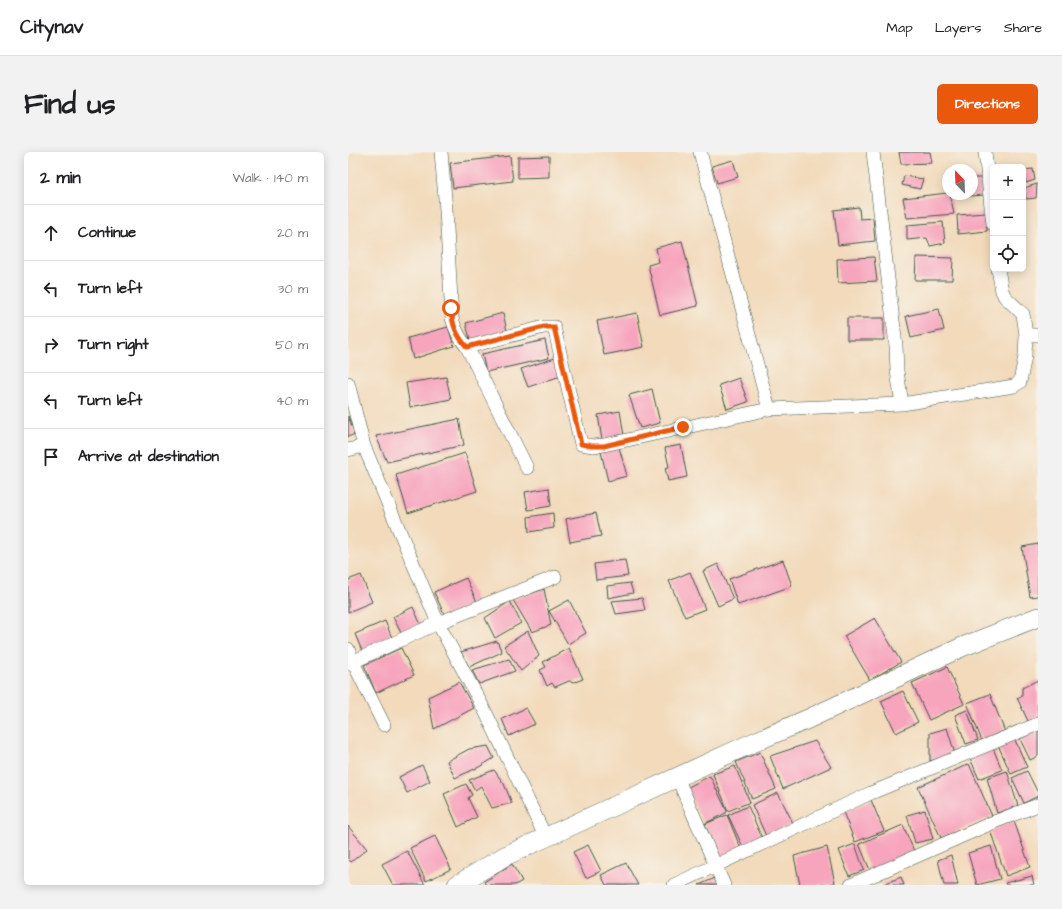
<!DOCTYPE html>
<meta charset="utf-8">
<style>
:root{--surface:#fff;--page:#f2f2f2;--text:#202124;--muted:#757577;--line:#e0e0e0;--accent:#ea580c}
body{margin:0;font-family:"Architects Daughter",sans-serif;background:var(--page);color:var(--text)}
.controls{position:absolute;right:12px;top:12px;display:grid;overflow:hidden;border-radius:6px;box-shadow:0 2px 10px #0003}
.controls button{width:36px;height:36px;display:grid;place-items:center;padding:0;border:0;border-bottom:1px solid var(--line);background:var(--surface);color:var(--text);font:20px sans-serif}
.compass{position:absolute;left:594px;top:12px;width:36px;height:36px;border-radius:50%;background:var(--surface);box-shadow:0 2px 10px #0003;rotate:337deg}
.stop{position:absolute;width:12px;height:12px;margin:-9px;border:3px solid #ea580c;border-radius:50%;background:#fff}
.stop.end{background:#ea580c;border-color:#fff;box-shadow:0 1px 4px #0008}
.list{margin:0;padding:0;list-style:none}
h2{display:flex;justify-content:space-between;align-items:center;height:52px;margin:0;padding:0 16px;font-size:17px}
h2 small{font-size:13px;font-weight:400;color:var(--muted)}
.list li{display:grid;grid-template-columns:26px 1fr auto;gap:12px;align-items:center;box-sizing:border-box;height:56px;padding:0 16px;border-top:1px solid var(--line)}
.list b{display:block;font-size:15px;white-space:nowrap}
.list em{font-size:13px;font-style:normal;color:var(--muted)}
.icon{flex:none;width:22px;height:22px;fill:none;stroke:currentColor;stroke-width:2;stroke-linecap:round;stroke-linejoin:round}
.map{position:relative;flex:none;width:690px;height:733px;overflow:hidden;border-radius:6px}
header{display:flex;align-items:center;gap:24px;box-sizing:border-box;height:56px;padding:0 20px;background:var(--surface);border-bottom:1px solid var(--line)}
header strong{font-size:19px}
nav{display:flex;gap:22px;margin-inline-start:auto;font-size:14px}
.intro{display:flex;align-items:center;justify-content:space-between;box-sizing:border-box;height:96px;padding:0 24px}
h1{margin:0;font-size:28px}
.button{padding:10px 18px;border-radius:6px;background:var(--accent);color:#fff;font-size:14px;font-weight:700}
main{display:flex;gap:24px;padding:0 24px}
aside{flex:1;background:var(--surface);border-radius:6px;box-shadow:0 2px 10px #0003}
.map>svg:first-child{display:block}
.building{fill:#f7a4bd}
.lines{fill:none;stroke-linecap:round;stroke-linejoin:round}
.street-casing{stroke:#3f5548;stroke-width:14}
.secondary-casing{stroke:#3f5548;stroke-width:20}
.street{stroke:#fff;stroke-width:13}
.secondary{stroke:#fff;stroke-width:19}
.route{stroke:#ea580c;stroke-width:5}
</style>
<header>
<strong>Citynav</strong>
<nav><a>Map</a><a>Layers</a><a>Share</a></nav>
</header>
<div class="intro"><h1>Find us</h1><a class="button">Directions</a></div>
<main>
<aside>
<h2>2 min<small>Walk · 140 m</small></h2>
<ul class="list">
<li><svg class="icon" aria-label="ahead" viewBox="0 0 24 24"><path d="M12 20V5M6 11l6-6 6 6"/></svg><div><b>Continue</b></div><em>20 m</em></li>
<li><svg class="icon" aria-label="left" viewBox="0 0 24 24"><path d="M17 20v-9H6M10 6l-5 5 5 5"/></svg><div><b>Turn left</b></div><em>30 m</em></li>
<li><svg class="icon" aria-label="right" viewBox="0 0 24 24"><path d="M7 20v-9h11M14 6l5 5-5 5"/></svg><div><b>Turn right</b></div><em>50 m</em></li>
<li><svg class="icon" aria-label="left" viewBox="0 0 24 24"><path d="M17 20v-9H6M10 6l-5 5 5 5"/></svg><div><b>Turn left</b></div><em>40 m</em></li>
<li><svg class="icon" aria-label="arrive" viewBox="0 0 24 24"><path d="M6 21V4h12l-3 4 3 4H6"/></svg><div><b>Arrive at destination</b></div></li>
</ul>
</aside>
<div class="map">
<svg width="690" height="733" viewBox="0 0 690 733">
<rect width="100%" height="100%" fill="#f7f3e8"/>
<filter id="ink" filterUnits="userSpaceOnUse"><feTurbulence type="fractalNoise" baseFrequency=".025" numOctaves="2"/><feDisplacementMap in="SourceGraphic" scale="8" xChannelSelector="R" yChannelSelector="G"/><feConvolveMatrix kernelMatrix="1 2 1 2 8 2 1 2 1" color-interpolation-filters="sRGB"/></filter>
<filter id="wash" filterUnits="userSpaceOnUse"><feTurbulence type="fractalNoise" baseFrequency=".012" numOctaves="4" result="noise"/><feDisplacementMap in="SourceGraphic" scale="16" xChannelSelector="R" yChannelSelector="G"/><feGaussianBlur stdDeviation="0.9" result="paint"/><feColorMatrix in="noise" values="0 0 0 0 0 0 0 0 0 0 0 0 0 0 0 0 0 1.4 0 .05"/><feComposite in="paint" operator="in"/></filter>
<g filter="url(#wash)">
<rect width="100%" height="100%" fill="#f2dabb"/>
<g id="blocks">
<!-- building -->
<path class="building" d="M 551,0 L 582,0 L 584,11 L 553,12 Z
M 162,4 L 165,29 L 105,36 L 102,11 Z
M 201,4 L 201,25 L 170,26 L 170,5 Z
M 385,8 L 390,25 L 369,31 L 364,14 Z
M 685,17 L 687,28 L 678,31 L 675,18 Z
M 556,24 L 575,27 L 572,37 L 554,33 Z
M 624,26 L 635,26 L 636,43 L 609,45 L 609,42 L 624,42 Z
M 689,32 L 688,46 L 678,47 L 676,36 Z
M 600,41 L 602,42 L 606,62 L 559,66 L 555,46 Z
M 511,55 L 512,67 L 525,66 L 527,89 L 490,93 L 486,58 Z
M 638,61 L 639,79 L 610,82 L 609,63 Z
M 595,70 L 597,91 L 582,94 L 579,86 L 559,88 L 559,73 Z
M 334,89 L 350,154 L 312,163 L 300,113 L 311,110 L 308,96 Z
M 526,105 L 529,129 L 490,131 L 489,107 Z
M 568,105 L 605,106 L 604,128 L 567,128 Z
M 591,157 L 596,178 L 563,186 L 558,164 Z
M 155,161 L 159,179 L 122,188 L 118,171 Z
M 289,161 L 296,195 L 256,203 L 249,169 Z
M 499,166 L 536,166 L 536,188 L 499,188 Z
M 100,175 L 106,194 L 65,207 L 60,186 Z
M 197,188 L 201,206 L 138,220 L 134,202 Z
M 207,206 L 213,224 L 180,235 L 173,217 Z
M 98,225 L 103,247 L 62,255 L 58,231 Z
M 391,226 L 400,250 L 379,257 L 371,233 Z
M 304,237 L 312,271 L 292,276 L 281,243 Z
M 272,259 L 276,284 L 254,288 L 250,263 Z
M 0,264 L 7,282 L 0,285 Z
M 111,267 L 116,293 L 39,310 L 28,284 Z
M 333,293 L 339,325 L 320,329 L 317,316 L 321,315 L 317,296 Z
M 271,295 L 279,324 L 260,329 L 253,300 Z
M 117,301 L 129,339 L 60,361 L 48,323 Z
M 201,336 L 203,354 L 180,358 L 177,340 Z
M 205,361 L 206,376 L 181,380 L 180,365 Z
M 248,361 L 253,384 L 222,390 L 218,367 Z
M 690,392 L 690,444 L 682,445 L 674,395 Z
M 277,408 L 280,424 L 248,428 L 246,412 Z
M 435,408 L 444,434 L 390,453 L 381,427 Z
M 370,412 L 385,447 L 370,454 L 355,419 Z
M 342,420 L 357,457 L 337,465 L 321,429 Z
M 13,423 L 24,450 L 0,460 L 0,428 Z
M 118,426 L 129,450 L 97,464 L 86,440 Z
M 282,431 L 285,441 L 260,446 L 259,434 Z
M 196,437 L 203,473 L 184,480 L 165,448 Z
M 294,446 L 297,458 L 268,462 L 264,449 Z
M 221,448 L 238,481 L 220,492 L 201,459 Z
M 162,449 L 173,471 L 147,486 L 137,466 Z
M 65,455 L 73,473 L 54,483 L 45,465 Z
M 527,466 L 553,510 L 522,528 L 496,484 Z
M 37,469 L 44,486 L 14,499 L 7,482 Z
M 180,479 L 191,504 L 173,519 L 156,494 Z
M 149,489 L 154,500 L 121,515 L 113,500 Z
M 53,496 L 66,523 L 28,541 L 16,513 Z
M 221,496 L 235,527 L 227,530 L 221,529 L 207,535 L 204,531 L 199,534 L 192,518 L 198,515 L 195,510 Z
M 161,507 L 167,519 L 131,532 L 124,518 Z
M 599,515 L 616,552 L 581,568 L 564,531 Z
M 690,528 L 690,566 L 681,571 L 669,546 L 674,544 L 674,536 Z
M 111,530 L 126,556 L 86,577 L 80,545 Z
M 555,539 L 570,570 L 548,581 L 533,549 Z
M 642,542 L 657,580 L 634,589 L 619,551 Z
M 178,556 L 187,572 L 161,584 L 154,567 Z
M 619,558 L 630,588 L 618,592 L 607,563 Z
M 599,576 L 607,602 L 582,609 L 582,581 Z
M 690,578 L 690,604 L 682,608 L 672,587 Z
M 666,586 L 679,615 L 663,622 L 650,593 Z
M 467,589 L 483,615 L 435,637 L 422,604 Z
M 140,594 L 146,606 L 131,615 L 107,626 L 99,609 L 121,597 Z
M 645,596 L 654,618 L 631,627 L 622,606 Z
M 412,600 L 428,637 L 404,647 L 388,610 Z
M 621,612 L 644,664 L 593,686 L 570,635 Z
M 74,613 L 82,629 L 59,641 L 51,625 Z
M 387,614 L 402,650 L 380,659 L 365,622 Z
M 146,618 L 156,632 L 164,651 L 144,656 L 133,634 L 127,638 L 121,628 Z
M 659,619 L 670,654 L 649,661 L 639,626 Z
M 679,619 L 690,641 L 690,644 L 676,651 L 664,626 Z
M 362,624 L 379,659 L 378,661 L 356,672 L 338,636 Z
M 118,632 L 124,643 L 120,646 L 129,665 L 110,675 L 96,642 Z
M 430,641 L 445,671 L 418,684 L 404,653 Z
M 523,648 L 536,679 L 507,690 L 495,660 Z
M 400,654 L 414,686 L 395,695 L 380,663 Z
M 577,658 L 585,687 L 567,691 L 559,663 Z
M 379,663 L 393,697 L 370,706 L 357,672 Z
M 666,669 L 682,715 L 658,724 L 642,678 Z
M 555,673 L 566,699 L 522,718 L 511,692 Z
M 0,674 L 19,697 L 3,710 L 0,707 Z
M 87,684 L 103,717 L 78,729 L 62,696 Z
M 507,692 L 516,718 L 501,724 L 491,698 Z
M 240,693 L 253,719 L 238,726 L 225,700 Z
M 643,694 L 652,727 L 629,733 L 620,701 Z
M 479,695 L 487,731 L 481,733 L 452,733 L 446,704 Z
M 59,699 L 77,733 L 45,733 L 34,712 Z
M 603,703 L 610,733 L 596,733 L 590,708 Z
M 278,711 L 290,733 L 258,733 L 253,723 Z
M 164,712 L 174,729 L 167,733 L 138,733 L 136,730 Z
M 684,724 L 686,733 L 658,733 L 657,731 Z
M 553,725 L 556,733 L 533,733 Z
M 367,726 L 370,733 L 351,733 Z"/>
</g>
</g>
<g filter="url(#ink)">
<use href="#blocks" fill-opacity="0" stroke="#3f5548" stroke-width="1"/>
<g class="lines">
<!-- street casing -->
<g class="street-casing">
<path id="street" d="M 93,0 L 98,58 L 104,166 C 107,178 111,186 119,195 L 179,316
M 352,0 L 421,257
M 525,0 L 548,194 L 549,219 L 554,252
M 637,0 L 645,72
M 678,183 L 690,183
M 119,195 L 196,175 L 206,175 L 233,292 L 245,294 L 256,293 L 421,257 L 554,252 L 666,234 L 672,230 L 677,204 L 678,183 L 675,162 L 657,145 L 654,139 L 650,117
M 0,231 L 16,294 L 90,471 L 138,561 L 198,686
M 0,298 L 16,294
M 0,497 L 5,510 L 36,573
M 0,512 L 90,471 L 207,425
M 329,625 L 376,733
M 326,733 L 523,641 L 690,572
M 503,733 L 646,670 L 690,653"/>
</g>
<!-- secondary casing -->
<g class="secondary-casing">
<path id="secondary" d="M 109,733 L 157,704 L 275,650 L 402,592 L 460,567 L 614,495 L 690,465"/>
</g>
<!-- street -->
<use href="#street" class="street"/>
<!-- secondary -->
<use href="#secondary" class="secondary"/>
</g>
</g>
<g class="lines" filter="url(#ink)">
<!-- route -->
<path class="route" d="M 103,156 C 104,172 108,183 119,195 L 196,175 L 206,175 L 233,292 L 244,294 L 256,294 L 335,275"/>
</g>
</svg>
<div class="controls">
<button>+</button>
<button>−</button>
<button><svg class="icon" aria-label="locate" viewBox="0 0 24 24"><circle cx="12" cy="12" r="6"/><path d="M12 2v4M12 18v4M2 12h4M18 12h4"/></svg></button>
</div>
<svg class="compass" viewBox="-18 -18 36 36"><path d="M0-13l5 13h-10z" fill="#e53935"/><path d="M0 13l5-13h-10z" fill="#757577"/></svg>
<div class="stop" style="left:103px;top:156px"></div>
<div class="stop end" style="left:335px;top:275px"></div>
</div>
</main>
